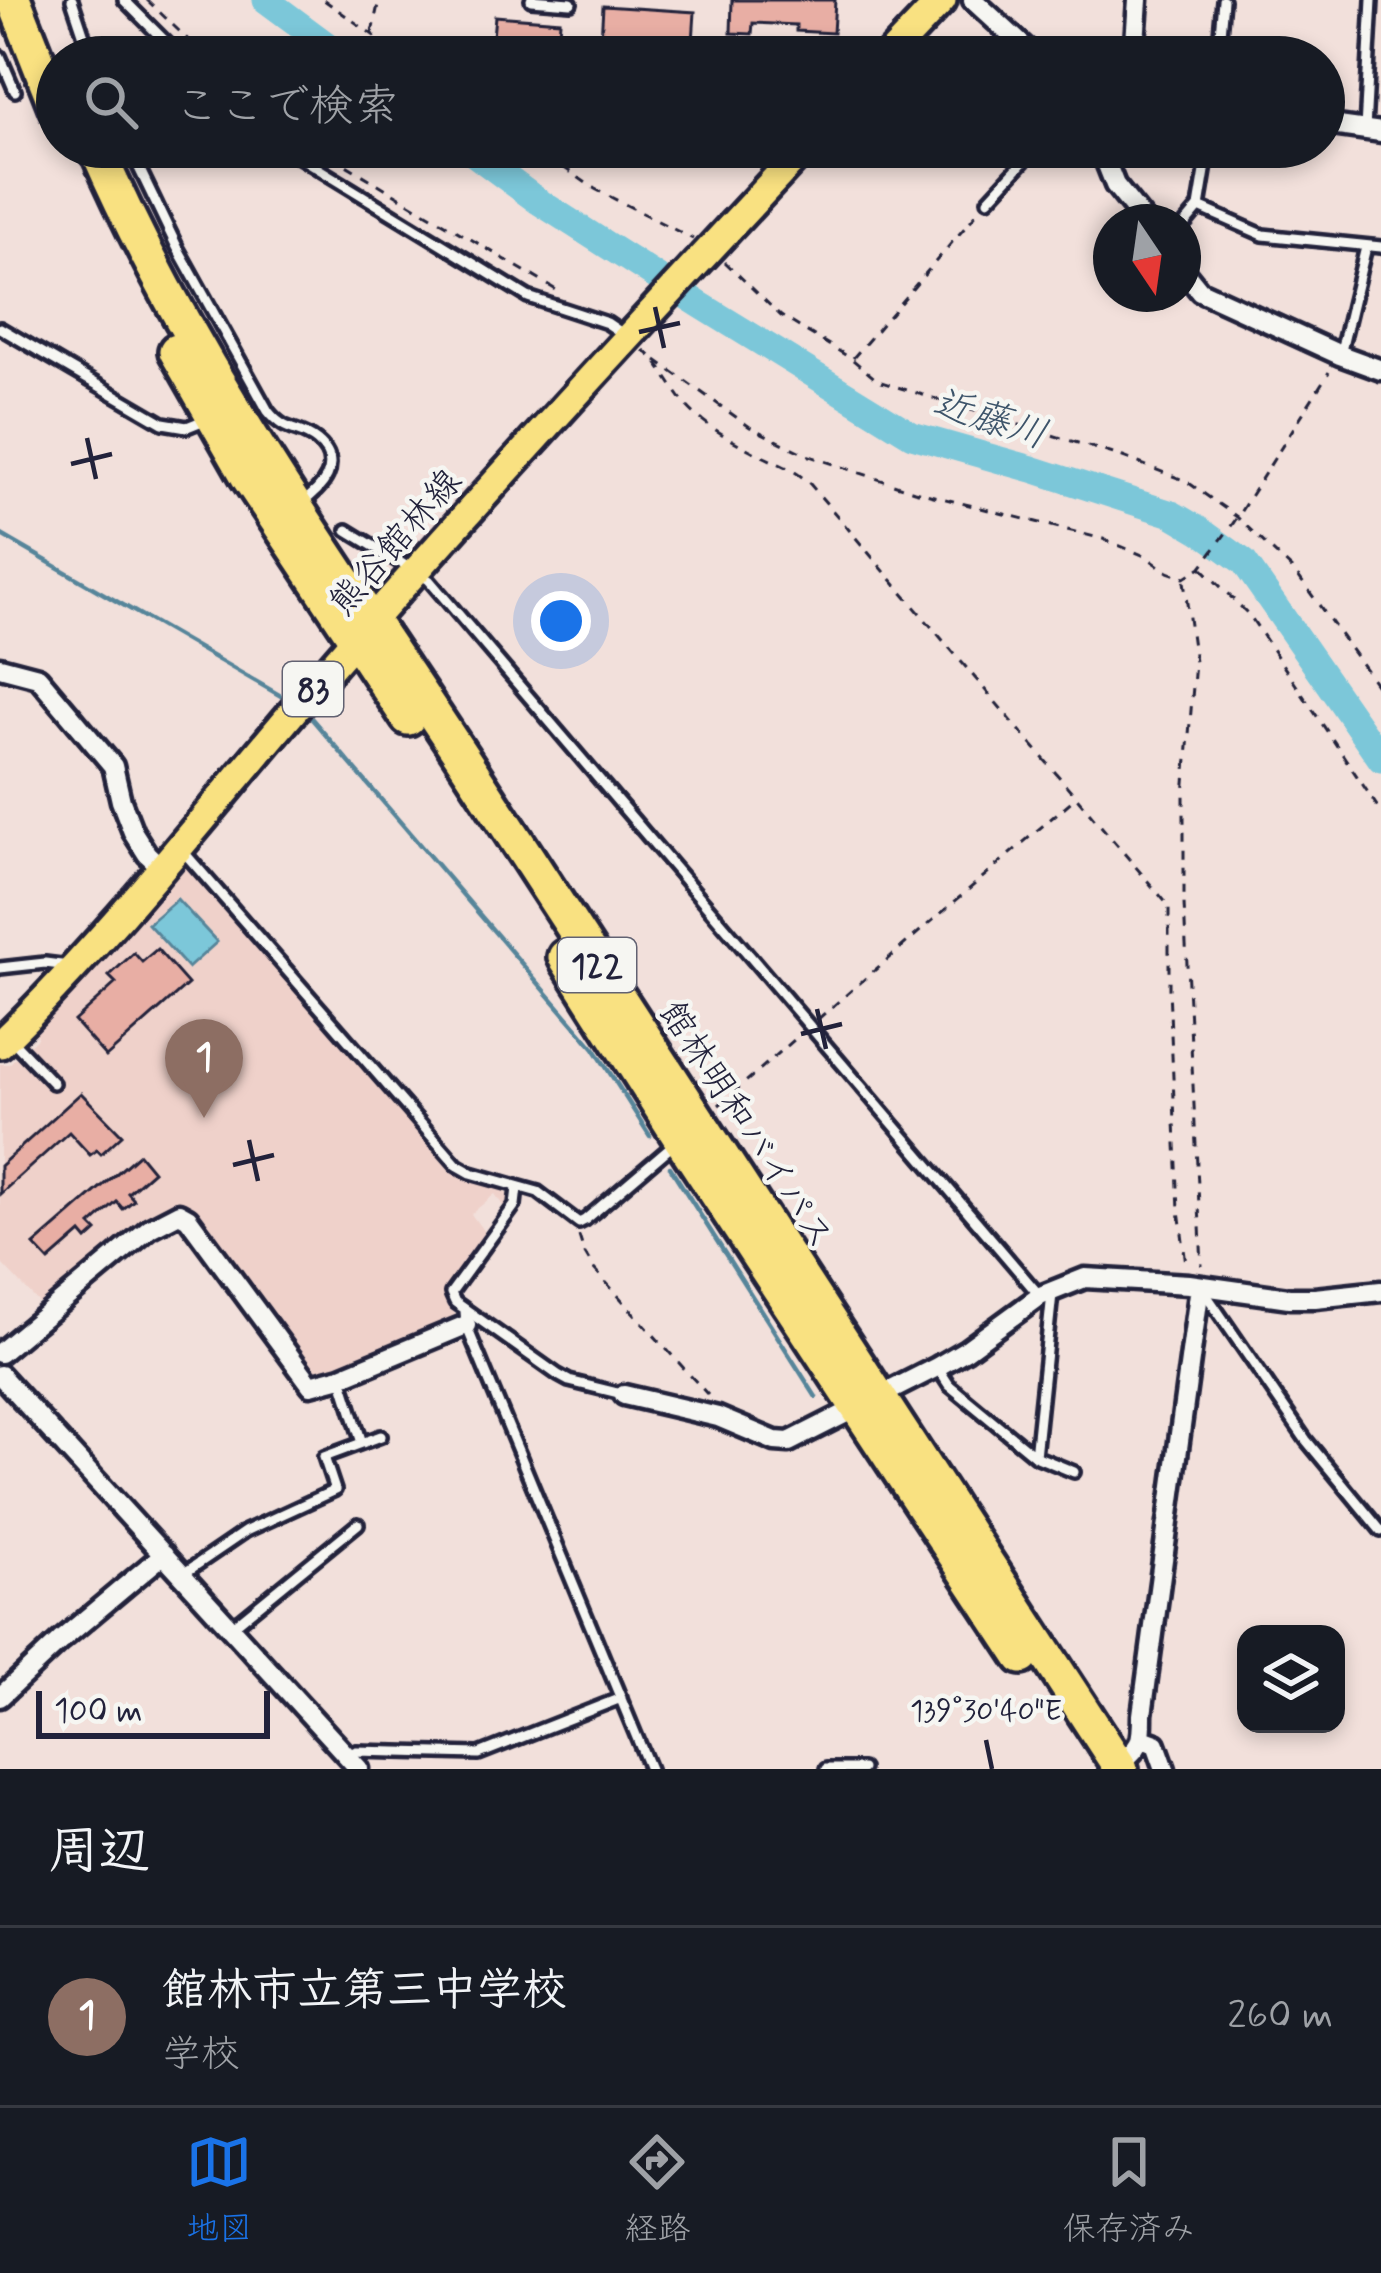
<!DOCTYPE html>
<html lang="ja">
<meta charset="utf-8">
<style>
:root{--surface:#171b24;--page:#20242c;--text:#f1f3f6;--muted:#9ea1a6;--line:#363941;--accent:#1a73e8}
body{margin:0;font-family:Mynerve,"Klee One",sans-serif;background:var(--page);color:var(--text)}
.controls{position:absolute;right:36px;bottom:36px;display:grid;overflow:hidden;border-radius:24px;box-shadow:0 6px 18px #0003}
.controls button{width:108px;height:108px;display:grid;place-items:center;padding:0;border:0;border-bottom:3px solid var(--line);background:var(--surface);color:var(--text);font:60px sans-serif}
.compass{position:absolute;left:1093px;top:204px;width:108px;height:108px;border-radius:50%;background:var(--surface);box-shadow:0 6px 18px #0003;rotate:167deg}
.scale{position:absolute;left:36px;bottom:30px;width:234px;box-sizing:border-box;padding-left:12px;border:6px solid #22223b;border-top:0;font-size:33px;line-height:42px;white-space:nowrap;color:#22223b;-webkit-text-stroke:9px #f6f6f2;paint-order:stroke}
.you{position:absolute;left:561px;top:621px;width:42px;height:42px;margin:-30px;border:9px solid #fff;border-radius:50%;background:#1a73e8;box-shadow:0 0 0 18px #1a73e833}
.badge{display:grid;place-items:center;width:78px;height:78px;border-radius:50%;background:var(--accent);color:#fff;font-size:39px;font-weight:700}
.pin{position:absolute;translate:-50% -99px;filter:drop-shadow(0 3px 6px #0008)}
.pin::after{content:'';position:absolute;top:63px;width:42px;height:36px;background:inherit;clip-path:polygon(0 0,100% 0,50% 100%)}
.list{margin:0;padding:0;list-style:none}
h2{display:flex;justify-content:space-between;align-items:center;height:156px;margin:0;padding:0 48px;font-size:51px}
h2 small{font-size:39px;font-weight:400;color:var(--muted)}
.list li{display:grid;grid-template-columns:78px 1fr auto;gap:36px;align-items:center;box-sizing:border-box;height:180px;padding:0 48px;border-top:3px solid var(--line)}
.list b{display:block;font-size:45px;white-space:nowrap}
.list p{margin:0;font-size:39px;white-space:nowrap;color:var(--muted)}
.list em{font-size:39px;font-style:normal;color:var(--muted)}
.icon{flex:none;width:66px;height:66px;fill:none;stroke:currentColor;stroke-width:2;stroke-linecap:round;stroke-linejoin:round}
.map{position:relative;flex:none;width:1381px;height:1769px;overflow:hidden}
.search{position:absolute;background:var(--surface);box-shadow:0 6px 18px #0003;left:36px;right:36px;top:36px;height:132px;display:flex;align-items:center;gap:30px;box-sizing:border-box;padding:0 42px;border-radius:66px;color:var(--muted);font-size:45px}
.sheet{height:336px;background:var(--surface)}
nav{display:flex;justify-content:space-around;align-items:center;box-sizing:border-box;height:168px;border-top:3px solid var(--line);background:var(--surface);font-size:33px;color:var(--muted)}
nav a{display:grid;justify-items:center;gap:6px}
nav .on{color:var(--accent)}
.map>svg:first-child{display:block}
.built{fill:#efd1ca}
.water{fill:#7bc7d9;stroke:#57859a;stroke-width:3}
.lines{fill:none;stroke-linecap:round;stroke-linejoin:round}
.stream{stroke:#57859a;stroke-width:4.5}
.river{stroke:#7bc7d9;stroke-width:27}
.building{fill:#e8aea4;stroke:#22223b;stroke-width:3}
.lane-casing{stroke:#22223b;stroke-width:18}
.street-casing{stroke:#22223b;stroke-width:27}
.primary-casing{stroke:#22223b;stroke-width:36}
.highway-casing{stroke:#22223b;stroke-width:42}
.path{stroke:#22223b;stroke-width:3;stroke-dasharray:9 9;stroke-linecap:butt}
.lane{stroke:#f6f6f2;stroke-width:9}
.street{stroke:#f6f6f2;stroke-width:18}
.primary{stroke:#f9e181;stroke-width:27}
.highway{stroke:#f9e181;stroke-width:33}
.ticks{fill:none;stroke:#22223b;stroke-width:4.5}
.labels{text-anchor:middle;stroke-width:9;stroke-linejoin:round;paint-order:stroke}
.shield{fill:#f6f6f2;stroke:#626272;stroke-width:3}
.shield-label{font-size:33px;font-weight:bold;fill:#22223b}
.street-label{font-size:36px;fill:#22223b;stroke:#f6f6f2}
.water-label{font-size:39px;font-style:italic;fill:#3d546a;stroke:#f6f6f2}
.ticks-label{font-size:30px;text-anchor:middle;fill:#22223b;stroke:#f6f6f2;stroke-width:9;stroke-linejoin:round;paint-order:stroke}
</style>
<div class="map">
<svg width="1381" height="1769" viewBox="0 0 1381 1769">
<rect width="100%" height="100%" fill="#f2e0db"/>
<filter id="ink" filterUnits="userSpaceOnUse"><feTurbulence type="fractalNoise" baseFrequency=".00833" numOctaves="2"/><feDisplacementMap in="SourceGraphic" scale="24" xChannelSelector="R" yChannelSelector="G"/><feConvolveMatrix kernelMatrix="1 2 1 2 8 2 1 2 1" color-interpolation-filters="sRGB"/></filter>
<g filter="url(#ink)">
<!-- built -->
<path class="built" d="M 180,862 L 187,862 L 454,1171 L 503,1190 L 512,1199 L 506,1210 L 495,1194 L 471,1214 L 487,1236 L 445,1297 L 458,1320 L 322,1380 L 308,1377 L 184,1205 L 147,1222 L 45,1309 L 0,1262 L 0,1064 L 9,1064 L 37,1038 L 35,1024 Z"/>
<!-- water -->
<path class="water" d="M 177,899 L 217,942 L 188,968 L 148,924 Z"/>
<g class="lines">
<!-- stream -->
<path class="stream" d="M 0,534 L 281,696
M 312,719 L 594,1048 L 650,1136
M 670,1167 L 816,1397"/>
<!-- river -->
<path class="river" d="M 266,0 L 343,57
M 465,147 L 538,201 L 699,304 L 912,435 L 1032,469 L 1172,514 L 1201,531 L 1244,562 L 1381,759"/>
</g>
<!-- building -->
<path class="building" d="M 732,0 L 835,0 L 833,33 L 796,31 L 796,25 L 753,23 L 752,34 L 731,33 Z
M 603,6 L 695,12 L 692,57 L 600,57 Z
M 495,16 L 560,21 L 557,57 L 491,57 Z
M 157,949 L 188,984 L 106,1057 L 74,1021 L 116,983 L 109,976 L 134,953 L 142,962 Z
M 81,1093 L 122,1135 L 101,1154 L 97,1150 L 90,1155 L 69,1132 L 0,1194 L 0,1166 Z
M 139,1154 L 153,1171 L 128,1193 L 134,1200 L 123,1209 L 117,1202 L 91,1225 L 97,1231 L 87,1240 L 81,1233 L 49,1261 L 34,1245 Z"/>
<g class="lines">
<!-- lane casing -->
<g class="lane-casing">
<path id="lane" d="M 72,0 L 91,57
M 124,0 L 181,57
M 531,0 L 571,3
M 0,56 L 15,91
M 1218,57 L 1223,0
M 1365,129 L 1372,0
M 129,147 L 177,247 L 268,411 C 286,434 298,426 317,441 C 345,464 322,489 300,504
M 283,147 L 528,297 L 607,323 L 623,334
M 988,200 L 1037,147
M 1199,207 L 1263,235 L 1381,247
M 1183,226 L 1199,207 L 1209,147
M 0,328 L 163,423 L 187,427 L 207,419
M 1340,355 L 1366,247
M 347,530 L 429,580 L 1040,1296
M 182,850 L 457,1165 L 471,1173 L 538,1192 L 579,1223 L 585,1220 L 674,1144
M 0,968 L 45,963 L 69,966
M 12,1040 L 53,1083
M 517,1188 L 515,1205 L 451,1293 L 455,1302 L 558,1375 L 569,1381 L 622,1394
M 1203,1290 L 1306,1440 L 1381,1531
M 465,1311 L 466,1325 L 650,1769
M 938,1368 L 949,1385 L 1035,1456 L 1074,1472
M 341,1377 L 362,1443
M 1035,1456 L 1052,1294
M 183,1574 L 246,1531 L 335,1490 L 324,1457 L 381,1436
M 232,1627 L 358,1524
M 346,1756 L 356,1751 L 479,1754 L 621,1698
M 826,1769 L 862,1769"/>
</g>
<!-- street casing -->
<g class="street-casing">
<path id="street" d="M 973,0 L 1035,57
M 1134,57 L 1138,0
M 1324,124 L 1381,132
M 1100,147 L 1115,185 L 1145,222
M 1183,270 L 1200,291 L 1340,355 L 1381,370
M 0,667 L 38,677 L 113,766 L 121,801 L 133,832 L 147,854 L 161,867
M 0,1353 L 150,1228 L 179,1213 L 188,1218 L 311,1385 L 341,1377 L 466,1325
M 0,1375 L 359,1769
M 624,1395 L 718,1417 L 775,1441 L 789,1442 L 937,1367 L 966,1350 L 1040,1296 L 1085,1278 L 1189,1284 L 1289,1298 L 1315,1298 L 1381,1291
M 0,1697 L 60,1641 L 164,1554
M 1142,1739 L 1156,1744 L 1165,1769
M 1118,1764 C 1141,1747 1142,1743 1142,1715 L 1200,1286"/>
</g>
<!-- primary casing -->
<g class="primary-casing">
<path id="primary" d="M 888,57 L 942,0
M 0,1044 C 122,925 226,788 337,660 C 490,486 647,316 805,147"/>
</g>
<!-- highway casing -->
<g class="highway-casing">
<path id="highway" d="M 14,0 L 57,109
M 96,147 C 195,375 344,576 479,783 C 692,1112 907,1440 1121,1769
M 176,351 L 248,477 L 408,718
M 565,957 L 680,1138 L 1022,1657"/>
</g>
<!-- path -->
<path class="path" d="M 147,0 L 206,57
M 324,0 L 404,57
M 372,33 L 379,0
M 316,147 L 563,294
M 534,147 L 595,189 L 693,239
M 725,262 L 781,316 L 852,359 L 878,381 L 1123,457 L 1186,481 L 1237,517 L 1296,573 L 1381,691
M 644,350 C 666,369 675,398 697,416 C 716,432 740,445 762,456 C 779,464 796,470 810,484 L 1169,906 L 1169,989 L 1179,1210 L 1186,1264
M 853,358 L 979,211
M 656,360 L 750,427 L 807,455 L 914,491 L 1103,539 L 1145,556 L 1168,572 L 1184,578 L 1201,567 L 1234,522 L 1329,372
M 1202,568 L 1250,616 L 1381,812
M 1184,581 L 1195,662 L 1184,795 L 1184,904 L 1202,1266
M 818,1019 L 1075,798
M 719,1105 L 802,1033
M 579,1236 L 584,1252 L 594,1269 L 708,1395"/>
<!-- lane -->
<use href="#lane" class="lane"/>
<!-- street -->
<use href="#street" class="street"/>
<!-- primary -->
<use href="#primary" class="primary"/>
<!-- highway -->
<use href="#highway" class="highway"/>
</g>
</g>
<!-- ticks -->
<path class="ticks" d="M 655,307 L 664,348M 639,332 L 680,323M 87,438 L 96,479M 71,464 L 112,454M 817,1009 L 826,1049M 801,1034 L 842,1024M 249,1140 L 258,1181M 233,1165 L 274,1155M 986,1740 L 992,1769"/>
<g class="labels">
<!-- shield labels -->
<g class="shield">
<rect x="283" y="662" width="60" height="54" rx="9"/>
<rect x="558" y="938" width="78" height="54" rx="9"/>
</g>
<g class="shield-label">
<text x="313" y="701">83</text>
<text x="597" y="977">122</text>
</g>
<!-- street labels -->
<g class="street-label">
<text transform="translate(394 541) rotate(-49)" y="13">熊谷館林線</text>
<text transform="translate(748 1124) rotate(57)" y="13">館林明和バイパス</text>
</g>
<!-- water labels -->
<g class="water-label">
<text transform="translate(991 417) rotate(18)" y="14">近藤川</text>
</g>
</g>
<g class="ticks-label">
<text x="986" y="1720">139°30'40"E</text>
</g>
</svg>
<div class="controls">
<button><svg class="icon" aria-label="layers" viewBox="0 0 24 24"><path d="M12 4l9 5-9 5-9-5zM3 14l9 5 9-5"/></svg></button>
</div>
<svg class="compass" viewBox="-18 -18 36 36"><path d="M0-13l5 13h-10z" fill="#e53935"/><path d="M0 13l5-13h-10z" fill="#9ea1a6"/></svg>
<div class="scale">100 m</div>
<div class="you"></div>
<div class="pin badge" style="left:204px;top:1118px;background:#8d6e63">1</div>
<div class="search"><svg class="icon" aria-label="search" viewBox="0 0 24 24"><circle cx="10" cy="10" r="6"/><path d="M15 15l6 6"/></svg>ここで検索</div>
</div>
<section class="sheet">
<h2>周辺<small></small></h2>
<ul class="list">
<li><span class="badge" style="background:#8d6e63">1</span><div><b>館林市立第三中学校</b><p>学校</p></div><em>260 m</em></li>
</ul>
</section>
<nav>
<a class="on"><svg class="icon" aria-label="map" viewBox="0 0 24 24"><path d="M3 6l6-2 6 2 6-2v14l-6 2-6-2-6 2zM9 4v14M15 6v14"/></svg>地図</a>
<a><svg class="icon" aria-label="directions" viewBox="0 0 24 24"><path d="M12 3l9 9-9 9-9-9zM9 14v-3h6M13 9l2 2-2 2"/></svg>経路</a>
<a><svg class="icon" aria-label="saved" viewBox="0 0 24 24"><path d="M7 4h10v16l-5-4-5 4z"/></svg>保存済み</a>
</nav>
